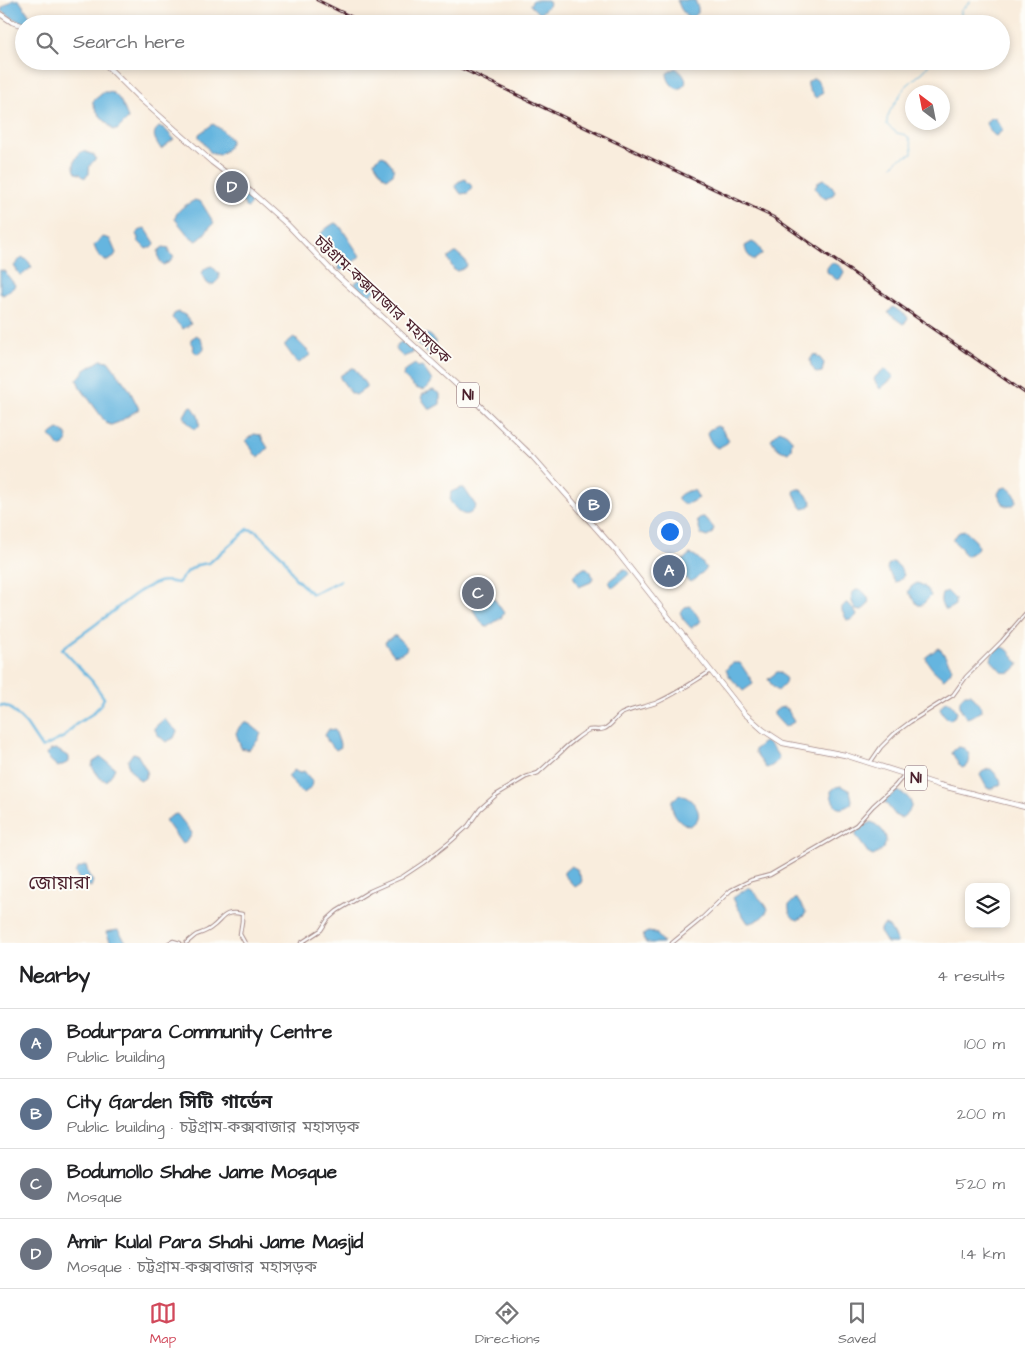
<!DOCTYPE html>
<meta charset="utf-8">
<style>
:root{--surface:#fff;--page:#f6f6f6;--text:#202124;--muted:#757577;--line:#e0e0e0;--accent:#d1495b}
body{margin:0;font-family:"Architects Daughter","Noto Sans Bengali",sans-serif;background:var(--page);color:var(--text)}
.controls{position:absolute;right:15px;bottom:15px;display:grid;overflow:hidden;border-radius:10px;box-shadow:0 2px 8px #0003}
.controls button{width:45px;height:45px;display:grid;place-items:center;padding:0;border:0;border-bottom:1px solid var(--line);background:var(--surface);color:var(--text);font:25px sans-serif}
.compass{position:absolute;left:905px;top:85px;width:45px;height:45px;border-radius:50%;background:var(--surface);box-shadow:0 2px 8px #0003;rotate:328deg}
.you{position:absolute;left:669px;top:531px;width:18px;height:18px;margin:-12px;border:4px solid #fff;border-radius:50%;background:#1a73e8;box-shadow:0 0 0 8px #1a73e833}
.badge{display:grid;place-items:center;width:32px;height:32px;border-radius:50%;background:var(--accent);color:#fff;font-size:16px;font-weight:700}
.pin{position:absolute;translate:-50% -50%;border:2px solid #fff;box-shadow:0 1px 5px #0006}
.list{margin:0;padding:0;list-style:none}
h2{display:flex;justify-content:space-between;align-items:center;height:65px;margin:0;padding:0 20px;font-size:21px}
h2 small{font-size:16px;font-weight:400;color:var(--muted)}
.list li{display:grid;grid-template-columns:32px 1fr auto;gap:15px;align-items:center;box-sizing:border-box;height:70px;padding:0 20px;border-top:1px solid var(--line)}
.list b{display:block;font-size:19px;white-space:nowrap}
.list p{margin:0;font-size:16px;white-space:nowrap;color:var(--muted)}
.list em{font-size:16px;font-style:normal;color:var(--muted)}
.icon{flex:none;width:28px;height:28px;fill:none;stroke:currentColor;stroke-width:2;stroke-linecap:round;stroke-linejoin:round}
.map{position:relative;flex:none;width:1025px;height:943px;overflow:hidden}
.search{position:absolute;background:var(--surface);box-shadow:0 2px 8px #0003;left:15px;right:15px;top:15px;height:55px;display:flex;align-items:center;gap:12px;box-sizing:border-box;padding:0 18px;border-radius:28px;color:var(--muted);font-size:19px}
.sheet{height:345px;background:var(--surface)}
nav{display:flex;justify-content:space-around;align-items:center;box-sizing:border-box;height:70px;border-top:1px solid var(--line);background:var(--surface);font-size:14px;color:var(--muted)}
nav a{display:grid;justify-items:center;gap:2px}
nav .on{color:var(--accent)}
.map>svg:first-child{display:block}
.water{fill:#65b5df;stroke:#586a85}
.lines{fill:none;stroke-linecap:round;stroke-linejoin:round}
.stream{stroke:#65b5df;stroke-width:1}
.canal{stroke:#65b5df;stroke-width:2.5}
.minor-casing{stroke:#a28684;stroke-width:4.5}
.highway-casing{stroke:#a28684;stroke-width:6}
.minor{stroke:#fff;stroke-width:2.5}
.highway{stroke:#fff;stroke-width:4.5}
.rail-casing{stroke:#4a1f2b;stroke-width:3}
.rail{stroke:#fdfcf7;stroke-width:1;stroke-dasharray:4;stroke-linecap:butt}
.labels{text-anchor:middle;stroke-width:4;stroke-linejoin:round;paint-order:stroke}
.shield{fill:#fdfcf7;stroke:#806168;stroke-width:1}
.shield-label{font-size:15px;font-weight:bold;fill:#4a1f2b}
.street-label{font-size:16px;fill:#4a1f2b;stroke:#fdfcf7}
.quarter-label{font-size:19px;fill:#4a1f2b;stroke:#fdfcf7}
</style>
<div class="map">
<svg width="1025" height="943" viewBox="0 0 1025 943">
<rect width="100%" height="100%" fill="#fdfcf7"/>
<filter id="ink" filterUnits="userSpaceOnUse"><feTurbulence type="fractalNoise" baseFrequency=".02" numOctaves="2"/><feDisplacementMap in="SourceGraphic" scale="10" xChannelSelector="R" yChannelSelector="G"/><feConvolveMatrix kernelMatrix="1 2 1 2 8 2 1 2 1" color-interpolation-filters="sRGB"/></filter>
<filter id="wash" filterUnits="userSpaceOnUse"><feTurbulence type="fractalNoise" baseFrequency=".0096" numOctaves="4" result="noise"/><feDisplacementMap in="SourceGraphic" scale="20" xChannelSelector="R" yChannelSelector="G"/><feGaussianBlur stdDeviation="1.12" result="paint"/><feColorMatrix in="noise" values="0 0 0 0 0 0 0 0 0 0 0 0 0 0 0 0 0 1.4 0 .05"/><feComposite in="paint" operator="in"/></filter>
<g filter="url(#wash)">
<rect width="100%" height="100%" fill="#f9eddd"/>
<!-- water -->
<path class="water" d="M 13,0 L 19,0 L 34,22 L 33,24 L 22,23 L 1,11 L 2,8 Z
M 533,0 L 548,0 L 550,4 L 540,14 L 538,13 L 530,5 Z
M 677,0 L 695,0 L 698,8 L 698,13 L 693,17 L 688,18 L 681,9 Z
M 676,68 C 684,74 692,84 678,89 C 672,87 667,80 667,73 Z
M 814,78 L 819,82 L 823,92 L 816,98 C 811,93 807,88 808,82 Z
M 104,92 C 107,92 110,92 113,93 C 120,97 126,111 128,119 L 117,130 L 113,130 C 106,121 98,116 93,104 L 93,101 Z
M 990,118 L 995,118 L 1003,130 L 996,136 C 991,134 988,128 986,123 Z
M 213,124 L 222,130 L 231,140 C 230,148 225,151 219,155 L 211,153 L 199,137 L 199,134 Z
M 159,127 L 164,128 L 174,139 L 161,149 C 156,141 150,134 159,127 Z
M 83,151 L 94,155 L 96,159 C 90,165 89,164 89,174 L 84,178 L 80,174 L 76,173 C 71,166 76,154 83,151 Z
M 382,155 L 384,156 L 392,165 L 394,171 L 393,174 L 387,178 L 383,176 L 374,162 L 375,160 Z
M 465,179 L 471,185 L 472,188 L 468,193 L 461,194 L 455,186 L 458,182 Z
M 824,179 L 832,186 L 835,191 L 833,195 L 826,199 L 820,195 L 815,188 L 819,181 Z
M 240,189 L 245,192 L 252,201 L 248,208 L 245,207 L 244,203 C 238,201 234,200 232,194 Z
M 195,200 L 201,202 L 214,223 C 206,229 204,238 196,241 L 188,235 L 175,219 C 176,209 188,204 195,200 Z
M 335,223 L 340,226 L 360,256 L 344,270 L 339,270 L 337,260 L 317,240 C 319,233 329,226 335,223 Z
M 144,228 L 146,229 L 155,243 L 154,246 L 146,249 L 138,241 L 138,238 L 136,234 L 138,232 Z
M 103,237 L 110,239 L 116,253 L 113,258 L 107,261 C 100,258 96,253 94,245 Z
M 752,242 C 757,244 761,249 762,254 L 754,260 C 748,256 746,253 745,246 Z
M 163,247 L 169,248 L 169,253 L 174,257 L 170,262 L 163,265 L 159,259 L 158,251 Z
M 455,253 L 457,253 L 465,260 L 467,265 C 464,269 461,270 457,271 L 454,270 L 448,259 L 448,258 Z
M 22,257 L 28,261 L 32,267 L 22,275 L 20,275 L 14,266 Z
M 831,263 C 837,263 842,267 844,272 L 840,279 L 837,280 L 827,272 L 827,268 Z
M 212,266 L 219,274 L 219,279 L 214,284 L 210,285 L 207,283 L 202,275 C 203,269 206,267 212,266 Z
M 0,270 L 4,271 L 15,285 L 13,288 L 3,295 L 0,293 Z
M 364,277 L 371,281 L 376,290 L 366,298 L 355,284 L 356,282 Z
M 893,307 L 907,316 L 908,319 L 906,322 L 903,324 L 889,314 L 888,313 Z
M 178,312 L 185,315 L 191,324 L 183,329 L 172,318 L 174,314 Z
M 424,334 C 431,333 437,341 437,348 C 434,351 432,354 428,354 L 417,343 L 417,341 Z
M 197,335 C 203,342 209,351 197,354 L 193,350 L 194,346 L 191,342 L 191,339 Z
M 294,337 L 310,353 L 310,355 L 299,363 L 296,361 L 285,346 L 285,344 Z
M 403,341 L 413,351 L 413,353 L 403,357 L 398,352 L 396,348 L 398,344 Z
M 814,354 L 819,357 L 824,363 L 822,372 L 816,373 L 811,365 L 810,360 Z
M 101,360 L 108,361 L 129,389 L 139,409 L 119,422 L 111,425 L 108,424 L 104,420 L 80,387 L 77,380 L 85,370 Z
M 415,364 L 418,367 L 422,366 L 429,376 L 432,381 C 423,399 412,385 403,376 L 404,371 Z
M 352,368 L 354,368 L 366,385 L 366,388 L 356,395 L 351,393 L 340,378 L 341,375 Z
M 884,369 L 887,370 L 894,377 L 880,389 L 874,380 L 875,377 Z
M 433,390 L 440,394 L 440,404 L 431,409 L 429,409 L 421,398 L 423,394 Z
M 192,406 C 197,414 200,416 199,427 L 194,429 L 187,422 L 184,416 L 189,407 Z
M 717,426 L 721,428 L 729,440 L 727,443 L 718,448 C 712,446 709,439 707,433 L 709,430 Z
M 58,429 C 69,433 72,444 59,447 L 50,435 L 52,433 Z
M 780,430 L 787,434 L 792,440 L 791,449 L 788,452 C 779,452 775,446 771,439 Z
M 254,434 L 260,435 L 268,448 L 259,457 L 256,456 L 246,440 Z
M 1007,487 C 1010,490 1015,493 1016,498 C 1017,506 1009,508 1004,505 L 998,494 C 1000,489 1001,488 1007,487 Z
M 460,488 L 464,488 L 476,506 C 467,523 457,511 450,501 L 451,492 Z
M 798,489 L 801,489 L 812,501 L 811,505 L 807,508 L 803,509 L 799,504 L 794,493 L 795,490 Z
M 694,490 L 699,498 L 687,504 L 683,504 L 678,500 L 678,497 C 683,492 687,491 694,490 Z
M 701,517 L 704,517 L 714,528 L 712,534 L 707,537 L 701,534 L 697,520 Z
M 964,530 L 976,541 L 978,547 L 976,551 L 966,556 C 963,554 963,551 961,548 C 958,545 955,543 952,539 L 958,533 Z
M 690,554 C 697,555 703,563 706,569 L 696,579 L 690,582 L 684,577 L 679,565 L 685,558 Z
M 893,562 C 899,565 902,570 904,575 L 899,581 L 895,582 L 887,569 L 888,565 Z
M 584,568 L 587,568 L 591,572 L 593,578 L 591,582 L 579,587 L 573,576 Z
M 624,569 L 625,569 L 628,571 L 629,574 L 614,587 L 612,587 L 609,582 L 610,580 Z
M 917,583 C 924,585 928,589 931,596 L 922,605 L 918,605 L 908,592 L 912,586 Z
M 860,589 C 870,597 873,604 860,611 L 856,610 C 851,601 847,592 860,589 Z
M 947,591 L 955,599 L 955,605 L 947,610 C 940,606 940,600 942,594 Z
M 490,596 L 493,597 L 504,613 L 501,618 L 487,627 L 484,626 L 473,610 L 477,603 Z
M 846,603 L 848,603 L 854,610 L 857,615 L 851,620 L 847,620 L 842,611 L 842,607 Z
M 689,606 L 692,608 L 701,621 L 691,628 L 683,619 L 680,612 L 685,607 Z
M 393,636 L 396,636 L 407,647 L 406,650 L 402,653 L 394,655 L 385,643 L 386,641 Z
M 1001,647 C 1011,648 1011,658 1019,663 C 1016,671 1009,674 1002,672 L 991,660 C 992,653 995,649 1001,647 Z
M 938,648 L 942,651 L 952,668 L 950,673 L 944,679 C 937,674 927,665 926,657 Z
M 733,663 L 740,663 L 752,681 L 753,684 L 743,691 L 729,676 L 726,670 L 729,666 Z
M 777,672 L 780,672 L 786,679 L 784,685 L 778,691 L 773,687 L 768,679 Z
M 965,694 L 971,694 L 981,707 L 981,711 L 973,716 L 967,718 C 960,710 956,701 965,694 Z
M 945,701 C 952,702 955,708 957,713 L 954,717 L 949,720 L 943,714 L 940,708 Z
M 784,707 L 788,710 L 794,722 L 785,727 L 774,715 L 774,712 L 779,708 Z
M 164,719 L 177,731 L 174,738 L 166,742 L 158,735 L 154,728 Z
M 245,722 L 251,725 L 261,733 L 258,740 L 249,750 L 241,748 L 236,733 L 240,726 Z
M 329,729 L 335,730 L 341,747 L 336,750 L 328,742 L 325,735 Z
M 764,742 C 770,743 776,752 779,758 C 776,763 772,767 766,768 L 755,753 L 755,749 Z
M 958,747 C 968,747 972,757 968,765 L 962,768 L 960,766 L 952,753 L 953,751 Z
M 56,749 L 69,757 L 69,762 L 58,767 L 51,761 L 46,754 L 51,750 Z
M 133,753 L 137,754 L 147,771 L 145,778 L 140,781 L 129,768 L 128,760 Z
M 101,757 L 115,768 L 112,774 L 106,781 L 100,778 L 92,767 L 93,762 Z
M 988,769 L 991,769 L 1000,779 L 1001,784 L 992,789 L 987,788 L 980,775 L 982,772 Z
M 294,770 L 299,773 L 304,771 L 312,781 L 311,788 L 304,793 L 298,789 L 288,776 Z
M 841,786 L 850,791 L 852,800 L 851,804 C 846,807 843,809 838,808 C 833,803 831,798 831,791 L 836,787 Z
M 897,791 C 913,797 917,808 901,818 L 896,816 L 884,801 Z
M 680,795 C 693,797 709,818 689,826 C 678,822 670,811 672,800 Z
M 177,814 L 192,833 L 189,839 L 182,844 L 165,820 L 173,815 Z
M 871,822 C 875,823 877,826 881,829 C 891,840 885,850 873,856 L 869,854 L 856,836 L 856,832 L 860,828 Z
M 86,865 L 89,876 L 93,881 L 91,887 L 82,883 L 75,873 L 77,869 Z
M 571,866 L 577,869 L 582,880 L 581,883 L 575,887 L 564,875 L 564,872 Z
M 749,887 L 764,903 L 768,909 C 765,916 756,923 748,923 L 738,908 L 733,898 Z
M 795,899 L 797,899 L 806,912 L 804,916 L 798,920 C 791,918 788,912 789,905 Z
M 885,925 L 889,927 L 897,941 L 897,943 L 887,943 L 880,932 L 880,929 Z
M 118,930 L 127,943 L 111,943 L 106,932 Z
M 648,932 L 656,933 L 663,943 L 646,943 L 643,938 L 644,934 Z"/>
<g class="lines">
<!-- stream -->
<path class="stream" d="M 961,24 L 961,10 L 970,2
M 893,165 L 899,159 L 912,154 C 912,147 911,140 906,135 L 897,133 L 887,125 L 887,119 L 890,111 L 905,87 L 925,70 L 931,61"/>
<!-- canal -->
<path class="canal" d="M 0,706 L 2,705 L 10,708 L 26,724 L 42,748 L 64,737 L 75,725 L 92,714 L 100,706 L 104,698 L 92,681 L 62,649 C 74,639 88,631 100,621 C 119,608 137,589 159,582 C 165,580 172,582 178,583 L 188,571 L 197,565 L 209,563 L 248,529 L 256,531 L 283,557 L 295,578 L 312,594 L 340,581"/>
</g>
</g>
<g filter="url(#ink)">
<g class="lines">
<!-- minor casing -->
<g class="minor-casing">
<path id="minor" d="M 870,763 L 881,747 L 894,734 L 910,722 L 953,695 L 966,677 L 1002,641 L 1025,614
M 169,943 L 173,941 L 180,943
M 186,943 C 189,941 193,937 196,935 C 201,933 206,932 211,928 C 224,919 222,910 242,914 L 242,921 L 240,934 L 245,943
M 301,943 L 321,930 L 328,919 L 337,911 L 370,891 L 402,877 L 423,863 L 450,842 L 468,826 L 480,809 L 496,795 L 526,777 L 538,773 L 562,751 C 564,748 584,732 589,730 C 593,729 599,731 604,729 C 611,726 615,718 621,714 C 633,708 646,707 658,702 C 676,694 693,682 711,671
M 672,943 L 700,920 L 731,890 L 751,880 L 770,875 L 856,825 L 873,806 L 895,786 L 905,774"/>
</g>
<!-- highway casing -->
<g class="highway-casing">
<path id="highway" d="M 0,14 L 12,22 L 24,26
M 102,61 L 137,96 L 212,162 L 251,192 L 288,225 L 333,272 L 479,405 L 533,457 L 618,553 L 744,713 L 763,730 L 783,743 L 845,755 L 939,785 L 1025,807"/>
</g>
<!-- minor -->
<use href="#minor" class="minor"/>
<!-- highway -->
<use href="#highway" class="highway"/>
<!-- rail casing -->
<g class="rail-casing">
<path id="rail" d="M 317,0 L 366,24
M 446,61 L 773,217 L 1025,393"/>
</g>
<!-- rail -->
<use href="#rail" class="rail"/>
</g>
</g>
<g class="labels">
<!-- shield labels -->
<g class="shield">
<rect x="457" y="382.5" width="22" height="25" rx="4"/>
<rect x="905" y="765.5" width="22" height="25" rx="4"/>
</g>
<g class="shield-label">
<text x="468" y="400">N1</text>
<text x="916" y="783">N1</text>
</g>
<!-- street labels -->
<g class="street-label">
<text transform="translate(383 299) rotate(43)" y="6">চট্টগ্রাম-কক্সবাজার মহাসড়ক</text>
</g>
<!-- quarter labels -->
<g class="quarter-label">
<text x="59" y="889">জোয়ারা</text>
</g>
</g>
</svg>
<div class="controls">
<button><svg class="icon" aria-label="layers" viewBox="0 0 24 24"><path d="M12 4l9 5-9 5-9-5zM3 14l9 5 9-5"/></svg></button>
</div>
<svg class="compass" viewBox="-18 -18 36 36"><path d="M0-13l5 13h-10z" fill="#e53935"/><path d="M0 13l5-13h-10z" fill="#757577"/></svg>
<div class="you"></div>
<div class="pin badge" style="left:669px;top:571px;background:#5c6f8a">A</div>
<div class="pin badge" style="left:594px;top:505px;background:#5c6f8a">B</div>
<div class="pin badge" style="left:478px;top:593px;background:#6b7280">C</div>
<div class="pin badge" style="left:232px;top:187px;background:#6b7280">D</div>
<div class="search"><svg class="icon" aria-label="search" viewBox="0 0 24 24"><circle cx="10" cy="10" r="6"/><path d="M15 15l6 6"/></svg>Search here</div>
</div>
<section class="sheet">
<h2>Nearby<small>4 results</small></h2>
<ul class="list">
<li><span class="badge" style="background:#5c6f8a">A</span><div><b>Bodurpara Community Centre</b><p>Public building</p></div><em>100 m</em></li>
<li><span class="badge" style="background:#5c6f8a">B</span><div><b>City Garden সিটি গার্ডেন</b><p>Public building · চট্টগ্রাম-কক্সবাজার মহাসড়ক</p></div><em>200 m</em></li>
<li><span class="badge" style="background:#6b7280">C</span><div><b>Bodumollo Shahe Jame Mosque</b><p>Mosque</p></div><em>520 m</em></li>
<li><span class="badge" style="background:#6b7280">D</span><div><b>Amir Kulal Para Shahi Jame Masjid</b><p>Mosque · চট্টগ্রাম-কক্সবাজার মহাসড়ক</p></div><em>1.4 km</em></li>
</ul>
</section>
<nav>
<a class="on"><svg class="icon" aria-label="map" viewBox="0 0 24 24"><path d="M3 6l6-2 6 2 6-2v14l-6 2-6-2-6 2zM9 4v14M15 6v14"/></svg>Map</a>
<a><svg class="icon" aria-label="directions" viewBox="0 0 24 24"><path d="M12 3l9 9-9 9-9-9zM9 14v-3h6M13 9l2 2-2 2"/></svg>Directions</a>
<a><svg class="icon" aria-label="saved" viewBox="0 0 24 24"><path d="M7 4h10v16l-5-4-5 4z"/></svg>Saved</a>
</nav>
